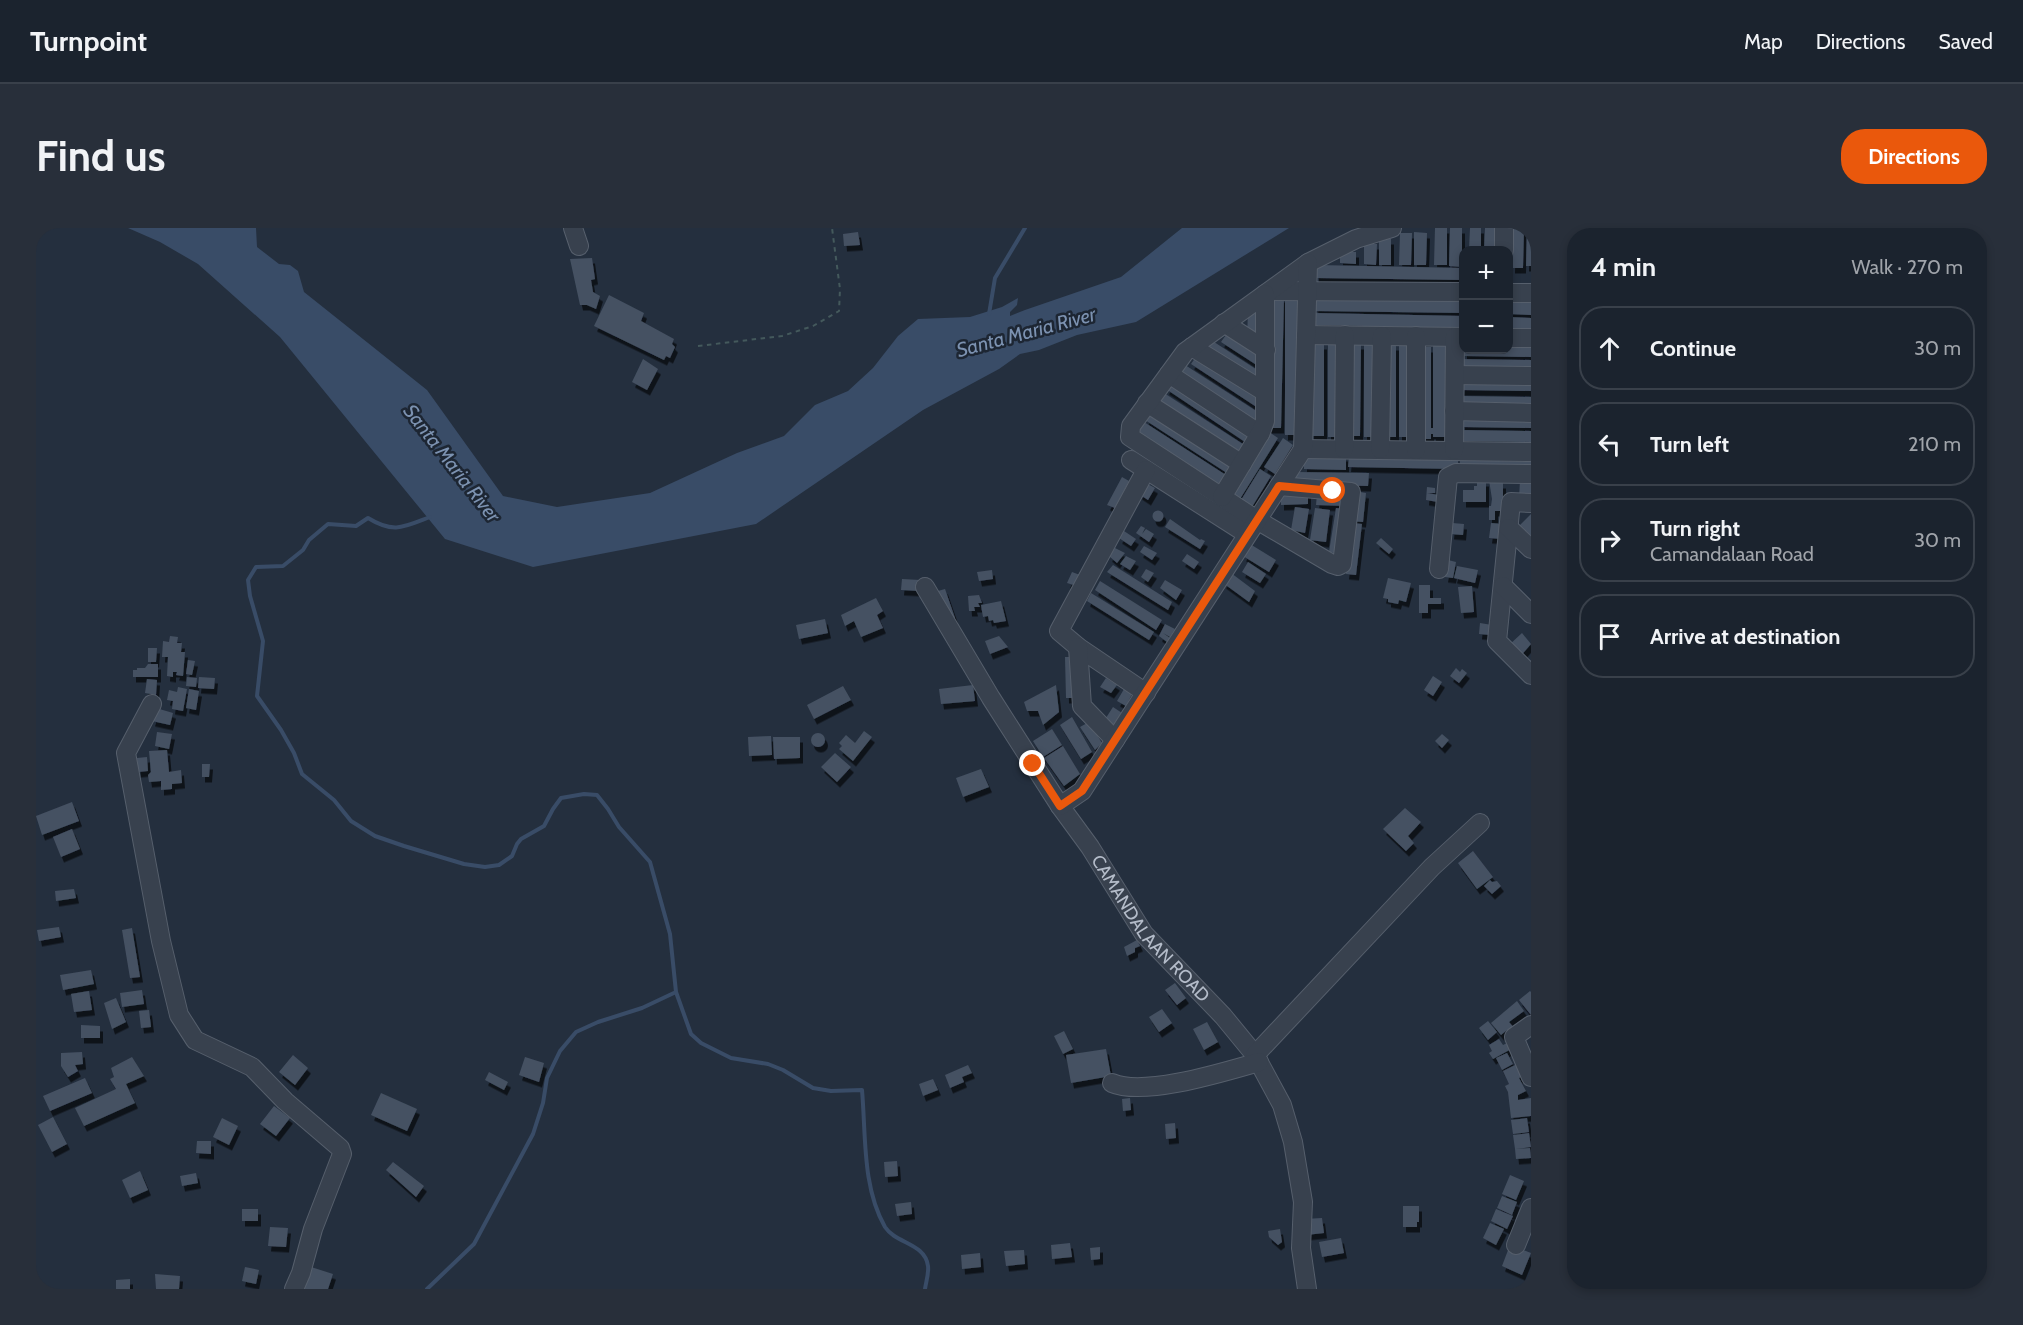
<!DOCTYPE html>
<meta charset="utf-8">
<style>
:root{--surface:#1b232e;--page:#282f3a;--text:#f1f3f6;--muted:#a0a4aa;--line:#39404a;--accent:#ea580c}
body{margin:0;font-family:Cabin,sans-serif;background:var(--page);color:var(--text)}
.controls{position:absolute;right:18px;top:18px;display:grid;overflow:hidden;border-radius:12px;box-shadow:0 3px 9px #0003}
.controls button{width:54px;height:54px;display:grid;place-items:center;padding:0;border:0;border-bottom:2px solid var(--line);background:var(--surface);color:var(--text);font:30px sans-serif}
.stop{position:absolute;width:18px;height:18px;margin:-14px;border:4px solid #ea580c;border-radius:50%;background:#fff}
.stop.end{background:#ea580c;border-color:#fff;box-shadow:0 2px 6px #0008}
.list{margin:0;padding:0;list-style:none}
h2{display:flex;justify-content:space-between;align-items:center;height:78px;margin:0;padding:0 24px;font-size:26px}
h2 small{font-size:20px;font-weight:400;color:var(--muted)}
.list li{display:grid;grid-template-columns:39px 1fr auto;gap:18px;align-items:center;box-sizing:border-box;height:84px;margin:0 12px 12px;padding:0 12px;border:2px solid var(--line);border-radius:24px}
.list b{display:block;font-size:22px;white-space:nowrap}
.list p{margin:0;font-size:20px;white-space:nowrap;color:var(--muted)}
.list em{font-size:20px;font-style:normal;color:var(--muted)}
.icon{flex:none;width:33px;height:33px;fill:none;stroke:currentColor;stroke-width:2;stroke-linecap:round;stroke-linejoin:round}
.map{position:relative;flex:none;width:1495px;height:1061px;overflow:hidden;border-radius:24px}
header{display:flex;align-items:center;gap:36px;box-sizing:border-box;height:84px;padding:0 30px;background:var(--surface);border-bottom:2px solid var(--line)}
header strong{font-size:28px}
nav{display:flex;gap:33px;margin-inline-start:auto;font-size:21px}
.intro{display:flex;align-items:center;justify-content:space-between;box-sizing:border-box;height:144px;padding:0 36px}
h1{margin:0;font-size:42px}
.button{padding:15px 27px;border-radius:24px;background:var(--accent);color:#fff;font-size:21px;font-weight:700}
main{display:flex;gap:36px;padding:0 36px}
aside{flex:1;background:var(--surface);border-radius:24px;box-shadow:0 3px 9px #0003}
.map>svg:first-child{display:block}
.water{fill:#394c67}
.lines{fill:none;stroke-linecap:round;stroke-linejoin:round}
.stream{stroke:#394c67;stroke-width:4}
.building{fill:#455162;filter:url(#shadow)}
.minor-casing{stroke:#565f6c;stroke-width:20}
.path{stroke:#44595c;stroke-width:2;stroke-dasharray:4.5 4.5;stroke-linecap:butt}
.minor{stroke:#38414e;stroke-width:18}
.route{stroke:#ea580c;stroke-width:8}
.labels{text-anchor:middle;stroke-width:5;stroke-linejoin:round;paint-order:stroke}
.street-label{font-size:18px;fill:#b4bcc9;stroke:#1d2633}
.water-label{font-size:20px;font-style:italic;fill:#7c92b1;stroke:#1d2633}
</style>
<header>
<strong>Turnpoint</strong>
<nav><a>Map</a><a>Directions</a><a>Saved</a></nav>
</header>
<div class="intro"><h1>Find us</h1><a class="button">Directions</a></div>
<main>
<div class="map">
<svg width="1495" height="1061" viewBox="0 0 1495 1061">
<defs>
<filter id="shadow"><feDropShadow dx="3" dy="5.5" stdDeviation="0" flood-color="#0009"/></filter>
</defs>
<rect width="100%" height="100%" fill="#242f3e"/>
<!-- water -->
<path class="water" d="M 92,0 L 220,0 L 221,19 L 243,36 L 254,37 L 262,43 L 268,64 L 391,162 L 467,268 L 521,279 L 614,265 L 701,225 L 748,208 L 779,177 L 812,163 L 837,140 L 862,108 L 882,91 L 934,89 L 966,79 L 982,70 L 981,77 L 974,84 L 974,88 L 989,82 L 1085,49 L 1146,0 L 1253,0 L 1100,94 L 1041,107 L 1003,122 L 984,126 L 963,141 L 887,182 L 720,296 L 497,339 L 409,311 L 244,109 L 162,36 L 124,14 Z"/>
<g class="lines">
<!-- stream -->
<path class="stream" d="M 953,86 L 959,50 L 989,0
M 394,289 C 368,299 358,306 332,290 L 320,298 L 292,296 L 273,312 L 267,322 L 247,338 L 220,339 L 212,352 L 214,368 L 227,413 L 221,468 L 245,502 L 258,525 L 266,546 L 298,572 L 315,593 L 339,608 L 368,618 L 428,636 L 449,639 L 463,637 L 476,628 L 481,616 L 485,611 L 508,598 L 517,581 L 525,570 L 548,566 L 561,567 L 572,581 L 583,599 L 614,634 L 634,706 L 640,764 L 655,806 L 665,815 L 695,830 L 732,836 L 747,842 L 777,860 L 795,863 L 826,862 C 830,907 826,959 849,999 C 860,1016 889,1015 892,1038 C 893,1045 890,1054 889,1061
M 391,1061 L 438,1016 L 497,906 L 507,875 L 511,850 L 524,823 L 540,804 L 562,794 L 606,780 L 640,764"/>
</g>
<!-- building -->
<path class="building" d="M 1399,0 L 1411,0 L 1411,37 L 1398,37 Z
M 1414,0 L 1426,0 L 1426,39 L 1413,38 Z
M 1434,0 L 1445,0 L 1445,22 L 1433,22 Z
M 1449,0 L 1460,0 L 1459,22 L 1448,22 Z
M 1477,0 L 1488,0 L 1487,40 L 1476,40 Z
M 1491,0 L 1495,0 L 1495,38 L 1490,38 Z
M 822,4 L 824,17 L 808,18 L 807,6 Z
M 1378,4 L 1391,5 L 1390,37 L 1378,37 Z
M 1364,5 L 1376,5 L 1375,37 L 1363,37 Z
M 1343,11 L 1355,11 L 1355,37 L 1343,37 Z
M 1328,16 L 1341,16 L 1340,37 L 1328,36 Z
M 1304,24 L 1320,24 L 1320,36 L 1304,35 Z
M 556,30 L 559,51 L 555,52 L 557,64 L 564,68 L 560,81 L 551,77 L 544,77 L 534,31 Z
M 1280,37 L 1428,40 L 1428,52 L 1280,50 Z
M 573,67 L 608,85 L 605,93 L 638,111 L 636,116 L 639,119 L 634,130 L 630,128 L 628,132 L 558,98 Z
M 1233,69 L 1248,69 L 1245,200 L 1230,200 Z
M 1249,70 L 1261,70 L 1261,207 L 1249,207 Z
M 1280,70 L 1428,73 L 1428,85 L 1279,83 Z
M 1473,74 L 1495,75 L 1495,87 L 1473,86 Z
M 1212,83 L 1227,84 L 1226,110 L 1211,110 Z
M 1279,85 L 1428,88 L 1428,100 L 1279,97 Z
M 1473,89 L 1495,90 L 1495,102 L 1473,101 Z
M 1192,104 L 1226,126 L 1219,136 L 1185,114 Z
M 1175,112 L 1229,147 L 1222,156 L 1169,121 Z
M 1276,116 L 1288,116 L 1288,208 L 1275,208 Z
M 1312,116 L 1325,116 L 1324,208 L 1312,208 Z
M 1292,117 L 1304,117 L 1304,209 L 1292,209 Z
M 1328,117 L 1340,117 L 1340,209 L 1328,209 Z
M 1348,117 L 1360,117 L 1360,209 L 1348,209 Z
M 1363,117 L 1375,117 L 1375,209 L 1363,209 Z
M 1397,117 L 1409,117 L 1409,209 L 1397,209 L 1397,206 L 1395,206 L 1395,211 L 1383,211 L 1383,119 L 1395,119 L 1395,200 L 1397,200 Z
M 1473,118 L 1495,118 L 1495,129 L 1428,128 L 1428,122 L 1473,122 Z
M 1162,126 L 1226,168 L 1219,178 L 1155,136 Z
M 607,131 L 622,141 L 611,162 L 596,154 Z
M 1426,131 L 1495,132 L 1495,143 L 1426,142 Z
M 1146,135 L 1228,188 L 1220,199 L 1139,146 Z
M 1136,152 L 1221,208 L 1215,218 L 1130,161 Z
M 1426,152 L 1495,152 L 1495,163 L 1425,162 Z
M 1128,165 L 1213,220 L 1206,230 L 1121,175 Z
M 1426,168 L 1495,169 L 1495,180 L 1426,179 Z
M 1116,182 L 1201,237 L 1194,247 L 1109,192 Z
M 1426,188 L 1495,189 L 1495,200 L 1426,199 Z
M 1108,194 L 1193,249 L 1186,259 L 1101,204 Z
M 1230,202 L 1242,210 L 1204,271 L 1192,263 Z
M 1425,202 L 1495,203 L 1495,214 L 1425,213 Z
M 1247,210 L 1257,217 L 1239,246 L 1228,239 Z
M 1268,227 L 1310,228 L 1310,242 L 1268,241 Z
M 1313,228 L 1422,230 L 1422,241 L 1312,239 Z
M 1424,232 L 1495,234 L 1495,245 L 1424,243 Z
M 1224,241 L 1235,248 L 1216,279 L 1205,272 Z
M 1259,244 L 1333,245 L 1332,258 L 1258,256 Z
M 1086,249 L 1093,253 L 1079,280 L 1071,277 Z
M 1453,252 L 1458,252 L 1458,255 L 1467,255 L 1467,283 L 1459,283 L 1459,292 L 1453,292 L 1453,278 L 1455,278 L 1456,271 Z
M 1484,252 L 1495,253 L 1495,272 L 1483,271 Z
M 1441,253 L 1450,253 L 1450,274 L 1427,274 L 1427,262 L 1438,262 L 1438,258 L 1441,258 Z
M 1110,255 L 1119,260 L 1112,272 L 1103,266 Z
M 1391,259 L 1399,260 L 1399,265 L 1391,265 L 1403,267 L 1402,274 L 1390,272 Z
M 1272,263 L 1272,276 L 1245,277 L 1245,264 Z
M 1318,263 L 1330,265 L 1327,294 L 1314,293 Z
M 1281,266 L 1310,267 L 1310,278 L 1280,277 Z
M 1259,279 L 1273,281 L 1269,305 L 1255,302 Z
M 1279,280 L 1294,282 L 1290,314 L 1274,312 Z
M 1300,280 L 1310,281 L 1304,326 L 1293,324 Z
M1116.5 288a5.5 5.5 0 1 1 11 0a5.5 5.5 0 1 1-11 0Z
M 1495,286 L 1495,308 L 1490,303 L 1487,305 L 1481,300 Z
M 1134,291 L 1164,312 L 1165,311 L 1169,313 L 1164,321 L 1129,299 Z
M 1316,295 L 1326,296 L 1320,347 L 1310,346 Z
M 1416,295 L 1428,296 L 1427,307 L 1415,306 Z
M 1455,295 L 1467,296 L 1466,311 L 1453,310 Z
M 1105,298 L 1109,300 L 1106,306 L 1110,301 L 1118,306 L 1113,314 L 1100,305 Z
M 1088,303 L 1100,311 L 1095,318 L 1083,310 Z
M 1345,310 L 1357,321 L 1353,326 L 1340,315 Z
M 1214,316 L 1240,332 L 1233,344 L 1207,328 Z
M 1108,318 L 1121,325 L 1116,332 L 1104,324 Z
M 1079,320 L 1089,325 L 1081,335 L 1073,328 Z
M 1151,326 L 1163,334 L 1158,341 L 1146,333 Z
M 1090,328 L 1100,333 L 1094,342 L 1084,336 Z
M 1412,332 L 1420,334 L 1417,350 L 1409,349 Z
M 1212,334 L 1230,346 L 1224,355 L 1206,344 Z
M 1077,337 L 1136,374 L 1132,382 L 1071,344 Z
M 1421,338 L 1442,342 L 1439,355 L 1418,350 Z
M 1110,341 L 1118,345 L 1112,354 L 1105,349 Z
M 956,342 L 957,351 L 943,353 L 941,344 Z
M 1036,344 L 1044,347 L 1041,358 L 1031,355 Z
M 1195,345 L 1219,363 L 1213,374 L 1187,355 Z
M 1352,350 L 1375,355 L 1370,374 L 1363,372 L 1362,376 L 1352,374 L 1352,371 L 1347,370 Z
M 866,351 L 884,352 L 884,363 L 865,362 Z
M 1129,352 L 1146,362 L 1140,372 L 1124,360 Z
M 1064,353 L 1126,392 L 1120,402 L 1059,362 Z
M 1383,357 L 1394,357 L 1394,370 L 1405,370 L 1405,376 L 1392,376 L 1392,385 L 1383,385 Z
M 1436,358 L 1438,384 L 1425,385 L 1422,359 Z
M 909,361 L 919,390 L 912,392 L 902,363 Z
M 1055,365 L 1118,404 L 1113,412 L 1051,373 Z
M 943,367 L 946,375 L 942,375 L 944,379 L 938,379 L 939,383 L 933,383 L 932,368 Z
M 840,370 L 847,383 L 841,387 L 847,400 L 825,409 L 818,393 L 809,398 L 805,387 Z
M 965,373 L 970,393 L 958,395 L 957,392 L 953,393 L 952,388 L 947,389 L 945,377 Z
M 789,391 L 792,405 L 763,411 L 760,397 Z
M 1444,395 L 1456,397 L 1455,407 L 1443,406 Z
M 1129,396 L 1139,401 L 1134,409 L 1127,405 L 1134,410 L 1131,414 L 1123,408 Z
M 1486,405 L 1495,416 L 1483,430 L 1472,418 Z
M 134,408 L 142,409 L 141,415 L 146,415 L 145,424 L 149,424 L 147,448 L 140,447 L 141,444 L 137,444 L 137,449 L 131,448 L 132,429 L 126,429 L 127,413 L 133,414 Z
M 963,408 L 972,419 L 954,426 L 949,413 Z
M 112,420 L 121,420 L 120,434 L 112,434 Z
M 1029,429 L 1039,429 L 1041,470 L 1030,470 Z
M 152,432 L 159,433 L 156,447 L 150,446 Z
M 112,436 L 122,436 L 122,449 L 97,449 L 97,442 L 101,442 L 101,440 L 109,440 Z
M 1420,440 L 1424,444 L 1426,441 L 1431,445 L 1423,455 L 1414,448 Z
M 1397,448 L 1406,454 L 1397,468 L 1388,462 Z
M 151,449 L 161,450 L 160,459 L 150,458 Z
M 163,449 L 179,450 L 178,461 L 162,460 Z
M 1070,450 L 1081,457 L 1075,465 L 1064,459 Z
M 111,451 L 121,452 L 120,467 L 109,465 Z
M 937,457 L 939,473 L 905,476 L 903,461 Z
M 1020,457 L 1023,484 L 1007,497 L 1002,483 L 991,483 L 988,474 Z
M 807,458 L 815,472 L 778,491 L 771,477 Z
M 142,459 L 151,461 L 147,483 L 136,481 L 137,473 L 131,472 L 133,462 L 141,464 Z
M 153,461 L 163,463 L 160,482 L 150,480 Z
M 1088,461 L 1096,466 L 1090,478 L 1081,473 Z
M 1077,479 L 1086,485 L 1074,502 L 1066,496 Z
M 120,480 L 137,485 L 134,497 L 116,493 Z
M 1036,489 L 1056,524 L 1045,531 L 1024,497 Z
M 1053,494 L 1066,515 L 1059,522 L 1044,499 Z
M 1016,501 L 1026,517 L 1007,529 L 997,513 Z
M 828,503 L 836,509 L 817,533 L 803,521 L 806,518 L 803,515 L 810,507 L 819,515 Z
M 121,504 L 136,506 L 133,521 L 119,518 Z
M775 512a7 7 0 1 1 14 0a7 7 0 1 1-14 0Z
M 1406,506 L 1413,512 L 1406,520 L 1399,513 Z
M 735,508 L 736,527 L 713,528 L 712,509 Z
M 737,509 L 764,509 L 764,530 L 738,531 Z
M 1027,518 L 1044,546 L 1028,558 L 1008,530 Z
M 131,522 L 133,544 L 145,542 L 146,555 L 136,556 L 136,561 L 125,562 L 125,553 L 113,554 L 112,547 L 115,544 L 113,523 Z
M 799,525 L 815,539 L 801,554 L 785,539 Z
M 111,529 L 112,543 L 102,544 L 101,530 Z
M 166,536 L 174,536 L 173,549 L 166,549 Z
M 945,541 L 953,559 L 927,569 L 920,550 Z
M 36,574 L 43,593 L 6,607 L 0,588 Z
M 1369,580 L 1385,594 L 1372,608 L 1378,615 L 1370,623 L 1347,601 Z
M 36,601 L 44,621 L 25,629 L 17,609 Z
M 1437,623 L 1457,649 L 1441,661 L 1422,635 Z
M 1454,652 L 1456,654 L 1461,653 L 1465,658 L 1456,666 L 1448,658 Z
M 38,661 L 40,670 L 20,673 L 19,663 Z
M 23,699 L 25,709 L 3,713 L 1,702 Z
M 96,700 L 104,749 L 94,750 L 86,702 Z
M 1101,712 L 1104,718 L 1099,720 L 1099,724 L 1091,728 L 1088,719 Z
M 55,742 L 58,756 L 27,762 L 24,747 Z
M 1139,755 L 1150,770 L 1141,777 L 1129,762 Z
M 106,762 L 108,776 L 86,779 L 84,765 Z
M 53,763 L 56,782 L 38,784 L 35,766 Z
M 1494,763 L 1495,764 L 1495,787 L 1483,772 Z
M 80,770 L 90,794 L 76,801 L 68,775 Z
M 1481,773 L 1488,783 L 1473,794 L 1479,801 L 1473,805 L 1471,802 L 1465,807 L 1455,795 Z
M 1126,781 L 1136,795 L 1123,804 L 1113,789 Z
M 113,782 L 115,799 L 105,800 L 103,783 Z
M 1452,793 L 1461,804 L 1452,812 L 1443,800 Z
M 1171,794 L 1182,814 L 1168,822 L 1157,801 Z
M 45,797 L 64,798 L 64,810 L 45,810 Z
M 1028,803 L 1037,821 L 1027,826 L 1018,808 Z
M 1463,811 L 1467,817 L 1473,814 L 1477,820 L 1457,831 L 1453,825 L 1456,823 L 1453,817 Z
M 1070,821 L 1075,848 L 1035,855 L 1030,827 Z
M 46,824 L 47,836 L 39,837 L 42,843 L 32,849 L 25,838 L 25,825 Z
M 1471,825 L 1477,836 L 1466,842 L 1460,830 Z
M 257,827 L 272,840 L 259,857 L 243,844 Z
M 96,829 L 108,848 L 90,856 L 99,875 L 48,898 L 39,880 L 80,861 L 74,851 L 78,849 L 75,840 Z
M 489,829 L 508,835 L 503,854 L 483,847 Z
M 1483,835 L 1489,847 L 1483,850 L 1490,863 L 1482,867 L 1482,872 L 1495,870 L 1495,888 L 1475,890 L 1472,864 L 1469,858 L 1473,856 L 1467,843 Z
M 932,837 L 936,845 L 926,849 L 928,854 L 914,860 L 909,847 Z
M 453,844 L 472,854 L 468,862 L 449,852 Z
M 49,850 L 56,865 L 14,883 L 7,868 Z
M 897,851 L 902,862 L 887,868 L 883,856 Z
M 345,865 L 381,881 L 371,903 L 335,887 Z
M 1094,870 L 1095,882 L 1087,883 L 1086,871 Z
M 238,878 L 254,890 L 240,908 L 224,896 Z
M 17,889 L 31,916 L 16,924 L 2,897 Z
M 186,890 L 202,898 L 193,917 L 177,909 Z
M 1491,890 L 1493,904 L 1477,906 L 1475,892 Z
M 1139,895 L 1140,910 L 1130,911 L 1129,896 Z
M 1493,905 L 1495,919 L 1479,921 L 1477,907 Z
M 161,913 L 175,913 L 175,926 L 160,925 Z
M 1494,920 L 1495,930 L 1480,931 L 1479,921 Z
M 861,933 L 862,948 L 849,949 L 848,934 Z
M 357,934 L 388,958 L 380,969 L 350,942 Z
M 104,943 L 112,962 L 94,970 L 86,952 Z
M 160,945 L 162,955 L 146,958 L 144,948 Z
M 1474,947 L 1488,953 L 1480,972 L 1466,966 Z
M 1466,968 L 1481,974 L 1476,987 L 1461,980 Z
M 875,974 L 876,986 L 861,988 L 859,976 Z
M 1367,978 L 1383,978 L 1383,994 L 1381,994 L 1381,999 L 1367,999 Z
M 206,981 L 222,981 L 222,993 L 206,993 Z
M 1460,981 L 1477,988 L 1471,1001 L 1455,993 Z
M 1286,990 L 1288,1005 L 1270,1007 L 1269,991 Z
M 1454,995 L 1468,1001 L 1460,1017 L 1447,1010 Z
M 234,999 L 252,1000 L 250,1019 L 232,1018 Z
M 1244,1001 L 1246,1014 L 1242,1017 L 1233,1009 L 1232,1003 Z
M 1305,1010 L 1308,1025 L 1286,1029 L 1283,1014 Z
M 1034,1015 L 1036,1029 L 1016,1031 L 1015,1017 Z
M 1474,1017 L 1495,1025 L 1486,1047 L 1466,1038 Z
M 1064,1019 L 1064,1031 L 1055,1032 L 1054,1020 Z
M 988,1022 L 989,1036 L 970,1038 L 968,1023 Z
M 944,1025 L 945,1039 L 926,1041 L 925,1027 Z
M 209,1039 L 223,1042 L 220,1056 L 206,1053 Z
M 275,1039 L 297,1046 L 292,1061 L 267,1061 Z
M 119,1046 L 144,1048 L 143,1061 L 120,1061 Z
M 94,1051 L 94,1061 L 80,1061 L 80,1052 Z"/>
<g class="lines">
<!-- minor casing -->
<g class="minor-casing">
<g id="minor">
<path d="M 537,0 L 543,18"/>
<path d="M 1468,22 L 1468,0"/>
<path d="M 1234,63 L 1428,64"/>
<path d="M 1472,65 L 1495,65"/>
<path d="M 1188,95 L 1230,122"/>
<path d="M 1270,107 L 1428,109"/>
<path d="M 1472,110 L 1495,110"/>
<path d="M 1156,119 L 1229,164"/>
<path d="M 1133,146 L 1224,206"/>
<path d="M 1419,147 L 1495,148"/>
<path d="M 1111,175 L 1206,236"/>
<path d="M 1418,183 L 1495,185"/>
<path d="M 1267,221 L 1495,224"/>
<path d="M 1308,221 L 1309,107"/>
<path d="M 1344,221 L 1346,108"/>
<path d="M 1380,222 L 1380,108"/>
<path d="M 1418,222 L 1419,109"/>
<path d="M 1095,232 L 1211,306"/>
<path d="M 1110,242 L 1023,403 L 1042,419 L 1110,465"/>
<path d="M 1243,258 L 1315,264 L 1306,336 L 1302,338 L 1296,336 L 1221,292 L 1094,209 L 1095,198 L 1149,124 L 1156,119 L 1272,35 L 1320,11 L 1356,0"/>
<path d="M 1186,269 L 1225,204 L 1229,193 L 1229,66"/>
<path d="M 1495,275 L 1475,274 L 1461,413 L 1495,447"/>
<path d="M 1473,300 L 1495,321"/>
<path d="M 1403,341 L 1412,249 L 1420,245 L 1495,246"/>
<path d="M 1467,358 L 1495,386"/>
<path id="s1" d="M 889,359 L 955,470 L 1024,578 L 1054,619 L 1108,706 L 1187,788 L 1219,827 L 1246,877 L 1257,914 L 1267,974 L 1265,1020 L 1271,1061"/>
<path d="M 1042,419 L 1046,478 L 1079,512"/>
<path d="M 116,476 L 90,525 L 125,713 L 143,787 L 159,812 L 216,839 L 249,873 L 304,920 L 306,926 L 277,1001 L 265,1045 L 258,1061"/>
<path d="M 1024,578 L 1046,563 L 1267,221 L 1272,35"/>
<path d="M 1495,797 L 1478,809 L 1495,849"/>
<path d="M 1219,827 L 1396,639 L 1444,595"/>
<path d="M 1076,855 C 1108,869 1188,844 1223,834"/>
<path d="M 1480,1017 L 1495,980"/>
</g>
</g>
<!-- path -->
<path class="path" d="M 662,118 L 746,108 L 777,98 L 803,83 L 804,61 L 796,0"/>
<!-- minor -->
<use href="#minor" class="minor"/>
</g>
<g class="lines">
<!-- route -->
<path class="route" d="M 997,536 L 1024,578 L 1046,563 L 1243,258 L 1297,263"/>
</g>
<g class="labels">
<!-- street labels -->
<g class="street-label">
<text dy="6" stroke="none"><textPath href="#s1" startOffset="410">CAMANDALAAN ROAD</textPath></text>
</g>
<!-- water labels -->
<g class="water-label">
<text transform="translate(990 104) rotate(-15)" y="7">Santa Maria River</text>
<text transform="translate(416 235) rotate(52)" y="7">Santa Maria River</text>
</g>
</g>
</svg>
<div class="controls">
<button>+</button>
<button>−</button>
</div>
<div class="stop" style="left:1297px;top:263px"></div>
<div class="stop end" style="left:997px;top:536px"></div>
</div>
<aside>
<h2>4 min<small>Walk · 270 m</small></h2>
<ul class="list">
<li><svg class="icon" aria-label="ahead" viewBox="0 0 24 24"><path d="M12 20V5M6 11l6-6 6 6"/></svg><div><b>Continue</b></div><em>30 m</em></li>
<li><svg class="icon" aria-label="left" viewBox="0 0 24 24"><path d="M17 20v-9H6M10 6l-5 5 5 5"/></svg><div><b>Turn left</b></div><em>210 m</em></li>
<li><svg class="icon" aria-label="right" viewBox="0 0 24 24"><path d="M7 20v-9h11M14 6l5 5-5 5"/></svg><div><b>Turn right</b><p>Camandalaan Road</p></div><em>30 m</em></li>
<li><svg class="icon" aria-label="arrive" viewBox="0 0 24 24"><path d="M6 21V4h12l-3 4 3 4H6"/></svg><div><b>Arrive at destination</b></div></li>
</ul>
</aside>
</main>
